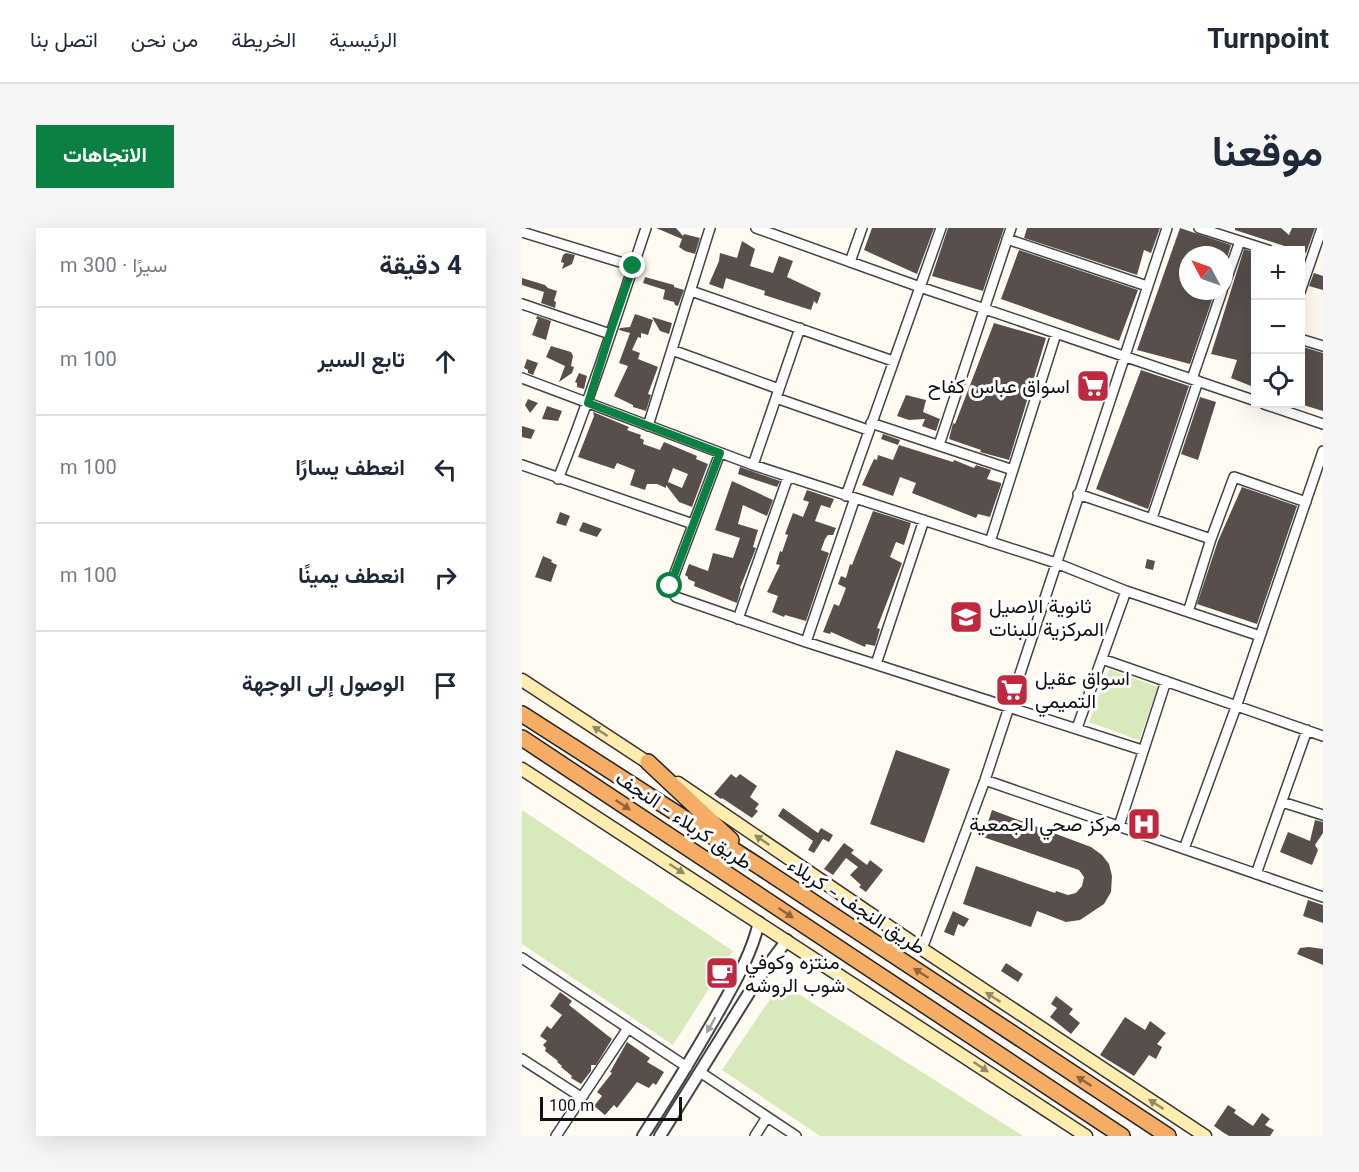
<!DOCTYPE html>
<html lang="ar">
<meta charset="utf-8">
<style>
:root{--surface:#fff;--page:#f6f6f7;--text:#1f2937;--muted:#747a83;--line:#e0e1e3;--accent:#0b8043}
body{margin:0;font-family:Georgia,Vazirmatn,serif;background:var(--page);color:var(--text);direction:rtl}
.controls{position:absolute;right:18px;top:18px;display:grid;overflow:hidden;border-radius:0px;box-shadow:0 6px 24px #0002}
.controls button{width:54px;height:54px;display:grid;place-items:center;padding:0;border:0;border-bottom:2px solid var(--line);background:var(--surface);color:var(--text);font:30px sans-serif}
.compass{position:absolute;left:657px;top:18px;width:54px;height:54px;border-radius:50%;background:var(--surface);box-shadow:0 6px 24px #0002;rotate:311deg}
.scale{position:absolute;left:18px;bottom:15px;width:142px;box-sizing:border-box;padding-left:6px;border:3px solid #101010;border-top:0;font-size:16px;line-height:21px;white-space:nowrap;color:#101010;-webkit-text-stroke:4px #fff;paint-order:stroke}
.stop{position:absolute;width:18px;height:18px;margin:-14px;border:4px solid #0b8043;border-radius:50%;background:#fff}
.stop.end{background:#0b8043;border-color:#fff;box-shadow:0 2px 6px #0008}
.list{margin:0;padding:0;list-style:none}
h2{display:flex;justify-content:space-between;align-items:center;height:78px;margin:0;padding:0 24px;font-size:26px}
h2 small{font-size:20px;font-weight:400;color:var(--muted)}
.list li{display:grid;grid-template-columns:39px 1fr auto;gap:18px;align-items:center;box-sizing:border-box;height:108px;padding:0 24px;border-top:2px solid var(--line)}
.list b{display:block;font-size:22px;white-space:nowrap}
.list em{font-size:20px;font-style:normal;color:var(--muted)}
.icon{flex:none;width:33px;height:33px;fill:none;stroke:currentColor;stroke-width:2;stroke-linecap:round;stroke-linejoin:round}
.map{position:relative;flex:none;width:801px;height:908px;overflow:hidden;direction:ltr;border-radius:0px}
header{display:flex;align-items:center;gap:36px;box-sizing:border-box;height:84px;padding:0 30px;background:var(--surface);border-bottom:2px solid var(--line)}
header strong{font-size:28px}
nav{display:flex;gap:33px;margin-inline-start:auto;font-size:21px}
.intro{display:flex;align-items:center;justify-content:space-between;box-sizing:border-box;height:144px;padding:0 36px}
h1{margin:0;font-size:42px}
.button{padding:15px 27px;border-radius:0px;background:var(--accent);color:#fff;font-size:21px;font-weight:700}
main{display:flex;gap:36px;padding:0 36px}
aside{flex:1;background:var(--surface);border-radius:0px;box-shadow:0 6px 24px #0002}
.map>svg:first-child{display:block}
.green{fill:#d8eabc}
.building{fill:#584f4c;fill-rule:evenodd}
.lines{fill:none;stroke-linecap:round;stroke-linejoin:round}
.minor-casing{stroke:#434343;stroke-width:12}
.tertiary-casing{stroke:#434343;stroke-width:14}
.secondary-casing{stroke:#323232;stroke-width:15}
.trunk-casing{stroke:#212121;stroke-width:18}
.minor{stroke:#fff;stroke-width:9}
.tertiary{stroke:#fff;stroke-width:10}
.secondary{stroke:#feedae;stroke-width:12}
.trunk{stroke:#f5ac64;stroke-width:15}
.oneway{fill:#938a67}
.oneway2{fill:#8e663e}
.oneway3{fill:#9f9f9f}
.route{stroke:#0b8043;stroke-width:8}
.labels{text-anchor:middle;stroke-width:6;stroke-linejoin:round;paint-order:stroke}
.poi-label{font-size:20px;fill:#101010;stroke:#fff;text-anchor:start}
.street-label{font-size:20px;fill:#101010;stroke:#fff}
</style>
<header>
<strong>Turnpoint</strong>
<nav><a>الرئيسية</a><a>الخريطة</a><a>من نحن</a><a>اتصل بنا</a></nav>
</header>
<div class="intro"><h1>موقعنا</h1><a class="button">الاتجاهات</a></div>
<main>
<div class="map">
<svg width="801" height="908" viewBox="0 0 801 908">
<rect width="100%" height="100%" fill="#fffbf2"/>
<!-- green -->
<path class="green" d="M 587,441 L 636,459 L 617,512 L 567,494 Z
M 0,582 L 211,723 L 151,817 L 0,716 Z
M 259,755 L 501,908 L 298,908 L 200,842 Z"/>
<!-- building -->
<path class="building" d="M 134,0 L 154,0 L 161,8 L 162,6 L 178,10 L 173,26 L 163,23 L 157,19 L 160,11 Z
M 350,0 L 412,0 L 395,46 L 342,22 Z
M 426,0 L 482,0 L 461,63 L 410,48 Z
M 505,0 L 638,0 L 629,25 L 622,22 L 615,47 L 502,10 Z
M 658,0 L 709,17 L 705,30 L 702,27 L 666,27 L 666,63 L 693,63 L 668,136 L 615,122 Z
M 713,0 L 759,0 L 767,7 L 770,0 L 793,0 L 784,25 L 713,2 Z
M 220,13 L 233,21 L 228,38 L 251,45 L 257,28 L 271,33 L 265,49 L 299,65 L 295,76 L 292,73 L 289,82 L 242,67 L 243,63 L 204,50 L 201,61 L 187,56 L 197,33 L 198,25 L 215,30 Z
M 722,21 L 734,25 L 734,160 L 709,150 L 715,132 L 689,126 Z
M 497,22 L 616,62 L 597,113 L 479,71 Z
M 44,25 L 53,27 L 50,36 L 40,41 L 42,35 L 39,34 L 41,27 Z
M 792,45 L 801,48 L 801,62 L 787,58 Z
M 123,49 L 152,57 L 152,59 L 162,62 L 156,78 L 153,77 L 152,74 L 141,71 L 143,62 L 121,55 Z
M 0,50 L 23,57 L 26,60 L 35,63 L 32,73 L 34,74 L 33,80 L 19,75 L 22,64 L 0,57 Z
M 113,86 L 131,92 L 126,107 L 119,105 L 119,110 L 116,109 L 110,122 L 118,125 L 116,131 L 136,139 L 126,166 L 129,167 L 124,183 L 111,179 L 111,177 L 92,168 L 106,138 L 97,135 L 108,105 L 97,102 L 98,100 L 108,99 Z
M 15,88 L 29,93 L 24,112 L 10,107 L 16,91 L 14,91 Z
M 130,89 L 150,95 L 147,106 L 138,103 Z
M 472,95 L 524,110 L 487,232 L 458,224 L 459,222 L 427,211 L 431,195 L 433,196 Z
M 29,118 L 49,124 L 51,128 L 49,138 L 52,139 L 50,145 L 37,154 L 43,138 L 24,129 Z
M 778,118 L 801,125 L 801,183 L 778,176 Z
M 5,131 L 16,135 L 11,147 L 6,145 L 6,142 L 2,140 Z
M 619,142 L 667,158 L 626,281 L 574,261 Z
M 57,145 L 65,148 L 62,161 L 55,159 L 55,155 L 53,154 Z
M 384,167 L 404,172 L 401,184 L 418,191 L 414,203 L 400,198 L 403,191 L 387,192 L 375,188 Z
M 678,169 L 694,174 L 676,232 L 659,226 Z
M 6,171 L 16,175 L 8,185 L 3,177 Z
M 25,178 L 40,183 L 36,193 L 20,191 Z
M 71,184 L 107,199 L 105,202 L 119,207 L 118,210 L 122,212 L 121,216 L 138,222 L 142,214 L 175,228 L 174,231 L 186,236 L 170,279 L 157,274 L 144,257 L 144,260 L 135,256 L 125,256 L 123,262 L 108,257 L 113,242 L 95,235 L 92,241 L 56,229 L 72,188 ZM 151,240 L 166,246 L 160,260 L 146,254 Z
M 0,198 L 13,202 L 9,211 L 0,209 Z
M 361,206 L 378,212 L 376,217 L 359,211 Z
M 377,217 L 431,234 L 432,232 L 452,240 L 454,237 L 469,242 L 465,251 L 479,255 L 479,257 L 468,289 L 456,286 L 454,290 L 390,265 L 394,255 L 378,249 L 371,268 L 340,257 L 352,231 L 355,232 L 356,227 L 371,232 Z
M 218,239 L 258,253 L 255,259 L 216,246 Z
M 210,253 L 251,272 L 245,288 L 221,277 L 216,296 L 236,302 L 231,319 L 234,320 L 218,360 L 219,361 L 215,375 L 172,358 L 173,354 L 166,351 L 166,349 L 163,347 L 167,336 L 186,343 L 191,325 L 211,330 L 218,310 L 193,302 Z
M 720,259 L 775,278 L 735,396 L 675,376 L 696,313 Z
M 285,262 L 312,271 L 308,280 L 299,277 L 293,293 L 314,300 L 311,307 L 306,307 L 303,311 L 299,322 L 307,325 L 284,393 L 263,387 L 262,389 L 250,384 L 256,368 L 245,364 L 258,337 L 254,336 L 258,323 L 260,324 L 266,307 L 263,306 L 271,285 L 281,289 L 287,274 L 281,272 Z
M 351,283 L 389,295 L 382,317 L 374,314 L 368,329 L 380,335 L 355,400 L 358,401 L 353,418 L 344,416 L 343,419 L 309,404 L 308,406 L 301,404 L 312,376 L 317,378 L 324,360 L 316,356 L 319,348 L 324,350 L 328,336 L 330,337 Z
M 38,284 L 48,288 L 44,298 L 34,295 Z
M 61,294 L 80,301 L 75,309 L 57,303 Z
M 21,328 L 30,332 L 29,334 L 35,337 L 29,354 L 13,349 Z
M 625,331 L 633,333 L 631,342 L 623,340 Z
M 374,522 L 428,541 L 402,615 L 348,596 Z
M 209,546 L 214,550 L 218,546 L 235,558 L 228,569 L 237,576 L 233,581 L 236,583 L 230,590 L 200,570 L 199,571 L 192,566 Z
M 261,580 L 296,605 L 299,600 L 311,607 L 307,614 L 301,611 L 292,625 L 286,622 L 291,613 L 256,588 Z
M 470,582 L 569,619 L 580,627 L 587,636 L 590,648 L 589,664 L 582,676 L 558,692 L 544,694 L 515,683 L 509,699 L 441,676 L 454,638 L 533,665 L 534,663 L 546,667 L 554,665 L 560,658 L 562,649 L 557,642 L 461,609 Z
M 793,592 L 801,594 L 801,605 L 793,617 L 796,622 L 790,637 L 758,624 L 766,604 L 788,613 Z
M 322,615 L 332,622 L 329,625 L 345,637 L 348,632 L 361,642 L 344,664 L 337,659 L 339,657 L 328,647 L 336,639 L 324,630 L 311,647 L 302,641 Z
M 786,672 L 801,677 L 801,695 L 781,688 Z
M 431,683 L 447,691 L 442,699 L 436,696 L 432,708 L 422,704 Z
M 787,719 L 801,721 L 801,737 L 775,726 L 778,720 Z
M 484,735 L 501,746 L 496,754 L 479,743 Z
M 38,764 L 50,773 L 47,777 L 90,811 L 74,837 L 69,837 L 69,843 L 59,856 L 49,850 L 50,848 L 39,839 L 40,838 L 35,834 L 36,833 L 23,823 L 24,820 L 21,817 L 25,813 L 18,808 L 25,798 L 29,801 L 40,787 L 28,778 Z
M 534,768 L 551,781 L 547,786 L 558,795 L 549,806 L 528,789 L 535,780 L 529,776 Z
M 603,789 L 623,802 L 628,793 L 644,805 L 635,816 L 640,819 L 634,831 L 627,827 L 612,848 L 578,827 Z
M 105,814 L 128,830 L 125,834 L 142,844 L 134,857 L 131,855 L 127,860 L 115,854 L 95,880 L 92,877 L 83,887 L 72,878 L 80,868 L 75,864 L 90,845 L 88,844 Z
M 706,877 L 714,882 L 712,885 L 731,898 L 740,885 L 748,891 L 743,897 L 752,902 L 748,908 L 707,908 L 702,905 L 692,898 Z"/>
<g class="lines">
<!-- minor casing -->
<g class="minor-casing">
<path id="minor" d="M 234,0 L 398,59 L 734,173
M 677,0 L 746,22
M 0,4 L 111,38
M 485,11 L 625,58
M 328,34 L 340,0
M 702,58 L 718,13
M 169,63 L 371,133
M 778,64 L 800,0
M 0,76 L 88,106
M 778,111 L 801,118
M 150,122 L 257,161
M 0,150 L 231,237 L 534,335 L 604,363 L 738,408
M 670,151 L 700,63
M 254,170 L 346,202
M 742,176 L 801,196
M 349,195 L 491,242
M 126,198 L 188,0
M 417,217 L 489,0
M 198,225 L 148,358 L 150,364 L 154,369 L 284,414 L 620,522
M 0,237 L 171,296
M 231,237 L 278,100
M 36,251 C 69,168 96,84 124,0
M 556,266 L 689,311
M 324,268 L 419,0
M 630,290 L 676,153
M 468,314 L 534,106
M 666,384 L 689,311 L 712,249 L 784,274
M 216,391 L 266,249
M 284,414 L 333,270
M 580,431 L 801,508
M 354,436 L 402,292
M 555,500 L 604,363
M 463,552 L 801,669
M 760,574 L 801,587
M 597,598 L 644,453
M 662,621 L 714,479 L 801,223
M 734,646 L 785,502
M 400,721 L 463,552 L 645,0
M 0,730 L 165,839
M 0,831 L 59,869
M 178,844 L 274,908
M 34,908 L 106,800
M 233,908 L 245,889"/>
</g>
<!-- tertiary casing -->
<g class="tertiary-casing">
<path id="tertiary" d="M 121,908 C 146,869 170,830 193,790 C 210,759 229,729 237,694
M 138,908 L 235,752 L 265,712"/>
</g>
<!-- secondary casing -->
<g class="secondary-casing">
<path id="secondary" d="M 0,452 L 131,538
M 0,541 L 564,908
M 156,555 L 400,721 L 683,908"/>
</g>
<!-- trunk casing -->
<g class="trunk-casing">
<path id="trunk" d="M 0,486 L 238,639 L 646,908
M 0,510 L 600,908
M 126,534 L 209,612"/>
</g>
<!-- minor -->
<use href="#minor" class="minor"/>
<!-- tertiary -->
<use href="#tertiary" class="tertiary"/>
<!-- secondary -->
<use href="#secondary" class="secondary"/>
<!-- trunk -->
<use href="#trunk" class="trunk"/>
</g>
<!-- one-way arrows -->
<defs><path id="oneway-solid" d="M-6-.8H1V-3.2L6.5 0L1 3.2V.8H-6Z" transform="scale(1.5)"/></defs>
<g class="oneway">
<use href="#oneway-solid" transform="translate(78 503) rotate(-147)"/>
<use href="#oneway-solid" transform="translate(240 612) rotate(-146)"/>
<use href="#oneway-solid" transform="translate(155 641) rotate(33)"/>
<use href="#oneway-solid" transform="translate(471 769) rotate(-147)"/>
<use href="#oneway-solid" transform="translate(459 839) rotate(34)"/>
<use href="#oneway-solid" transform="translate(634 876) rotate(-147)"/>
</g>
<g class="oneway2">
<use href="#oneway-solid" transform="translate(101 577) rotate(34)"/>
<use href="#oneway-solid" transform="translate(264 685) rotate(34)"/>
<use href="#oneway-solid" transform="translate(399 745) rotate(-147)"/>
<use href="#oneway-solid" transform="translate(562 853) rotate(-147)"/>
</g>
<use class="oneway3" href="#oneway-solid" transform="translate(189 797) rotate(120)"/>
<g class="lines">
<!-- route -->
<path class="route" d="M 111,38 L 88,105 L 66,175 L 198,225 L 148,358"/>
</g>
<!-- icons -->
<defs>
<g id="supermarket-square" transform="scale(1.725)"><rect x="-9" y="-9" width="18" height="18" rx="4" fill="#bf283e" stroke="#fff"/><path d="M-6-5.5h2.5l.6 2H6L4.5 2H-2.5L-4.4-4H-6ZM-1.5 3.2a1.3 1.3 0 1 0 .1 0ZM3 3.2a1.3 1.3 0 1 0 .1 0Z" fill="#fff"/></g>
<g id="school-square" transform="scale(1.725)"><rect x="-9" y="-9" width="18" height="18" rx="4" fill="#bf283e" stroke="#fff"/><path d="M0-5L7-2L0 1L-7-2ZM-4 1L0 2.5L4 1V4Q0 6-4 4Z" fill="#fff"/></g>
<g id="hospital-square" transform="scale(1.725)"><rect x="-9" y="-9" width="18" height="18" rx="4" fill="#bf283e" stroke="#fff"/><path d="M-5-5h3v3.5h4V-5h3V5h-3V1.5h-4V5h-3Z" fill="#fff"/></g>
<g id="cafe-square" transform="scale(1.725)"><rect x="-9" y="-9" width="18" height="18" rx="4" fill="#bf283e" stroke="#fff"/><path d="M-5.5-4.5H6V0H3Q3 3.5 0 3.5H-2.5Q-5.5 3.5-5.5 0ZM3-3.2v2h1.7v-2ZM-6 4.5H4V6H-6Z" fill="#fff"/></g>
</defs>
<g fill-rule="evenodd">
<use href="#supermarket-square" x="571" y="158"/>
<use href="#school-square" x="444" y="389"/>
<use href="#supermarket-square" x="490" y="462"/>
<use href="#hospital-square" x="622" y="596"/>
<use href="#cafe-square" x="200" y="745"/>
</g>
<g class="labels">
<!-- poi labels -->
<g class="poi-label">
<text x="548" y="165" text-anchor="end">اسواق عباس كفاح</text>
<text x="467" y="385">ثانوية الاصيل<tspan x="467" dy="23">المركزية للبنات</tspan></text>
<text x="513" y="457">اسواق عقيل<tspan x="513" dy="23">التميمي</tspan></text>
<text x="599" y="603" text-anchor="end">مركز صحي الجمعية</text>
<text x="223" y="741">منتزه وكوفي<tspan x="223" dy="23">شوب الروشه</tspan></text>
</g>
<!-- street labels -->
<g class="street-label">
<text transform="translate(162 592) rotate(34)" y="7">طريق کربلاء - النجف</text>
<text transform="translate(335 678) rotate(33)" y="7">طريق النجف - کربلاء</text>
</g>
</g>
</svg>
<div class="controls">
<button>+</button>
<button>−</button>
<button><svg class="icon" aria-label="locate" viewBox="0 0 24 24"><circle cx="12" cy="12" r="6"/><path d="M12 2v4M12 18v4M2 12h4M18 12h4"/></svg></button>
</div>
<svg class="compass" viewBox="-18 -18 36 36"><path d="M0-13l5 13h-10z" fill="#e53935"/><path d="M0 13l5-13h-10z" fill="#747a83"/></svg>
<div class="scale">100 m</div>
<div class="stop" style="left:148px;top:358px"></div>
<div class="stop end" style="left:111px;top:38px"></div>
</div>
<aside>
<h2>4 دقيقة<small>سيرًا · 300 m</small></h2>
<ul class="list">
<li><svg class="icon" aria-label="ahead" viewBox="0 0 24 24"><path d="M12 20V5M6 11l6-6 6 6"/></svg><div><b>تابع السير</b></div><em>100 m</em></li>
<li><svg class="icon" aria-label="left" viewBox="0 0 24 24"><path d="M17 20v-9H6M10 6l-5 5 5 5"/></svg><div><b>انعطف يسارًا</b></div><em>100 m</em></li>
<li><svg class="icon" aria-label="right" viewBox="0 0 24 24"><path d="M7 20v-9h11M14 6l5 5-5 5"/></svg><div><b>انعطف يمينًا</b></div><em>100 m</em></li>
<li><svg class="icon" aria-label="arrive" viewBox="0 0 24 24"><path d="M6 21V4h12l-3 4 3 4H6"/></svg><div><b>الوصول إلى الوجهة</b></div></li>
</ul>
</aside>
</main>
